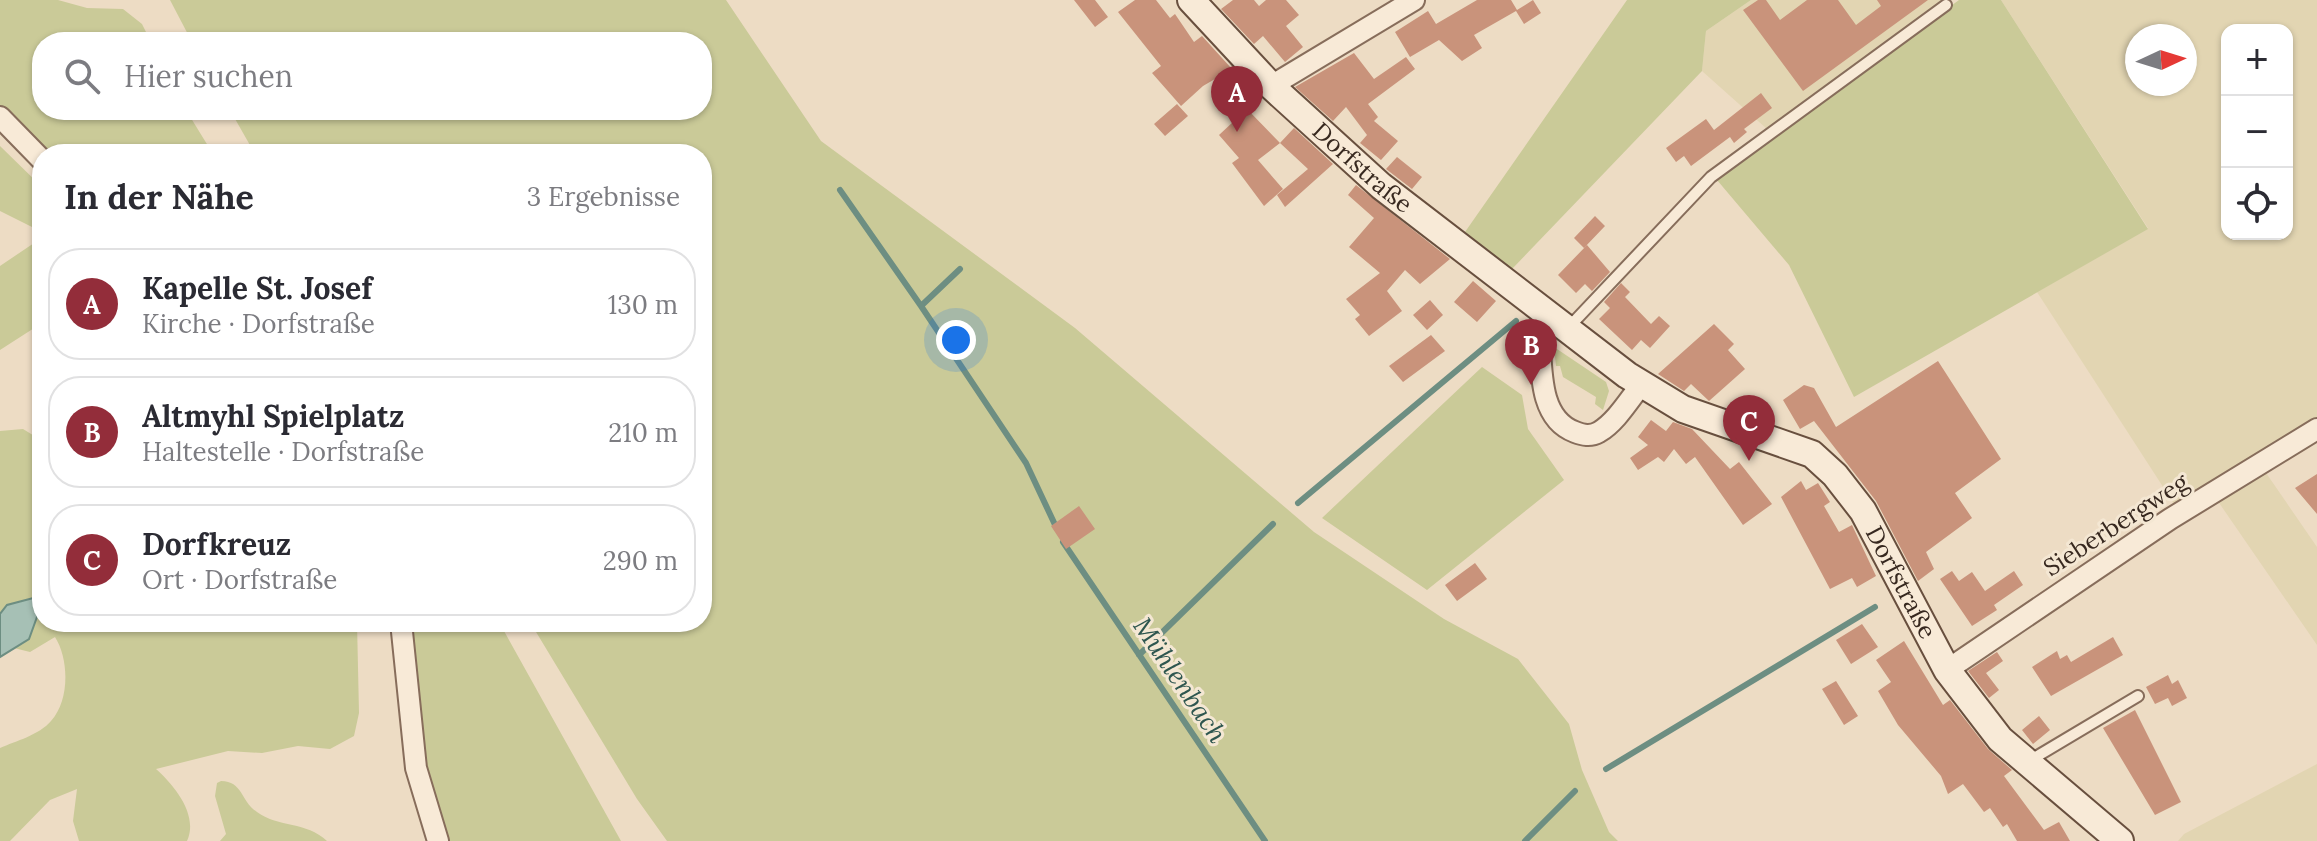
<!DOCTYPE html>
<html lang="de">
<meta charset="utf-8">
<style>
:root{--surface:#fff;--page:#f7f7f7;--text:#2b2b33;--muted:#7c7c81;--line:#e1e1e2;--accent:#932d3a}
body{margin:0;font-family:Lora,serif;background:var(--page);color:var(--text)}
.controls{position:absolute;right:24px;top:24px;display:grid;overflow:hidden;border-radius:16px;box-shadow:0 2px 6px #0004}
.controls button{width:72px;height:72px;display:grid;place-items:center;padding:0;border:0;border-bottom:2px solid var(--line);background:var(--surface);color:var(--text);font:40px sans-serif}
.compass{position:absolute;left:2125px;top:24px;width:72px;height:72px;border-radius:50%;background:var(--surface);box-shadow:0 2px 6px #0004;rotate:86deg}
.you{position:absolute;left:956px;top:340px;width:28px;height:28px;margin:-20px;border:6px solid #fff;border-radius:50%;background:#1a73e8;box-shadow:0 0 0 12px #1a73e833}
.badge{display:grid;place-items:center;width:52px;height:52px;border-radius:50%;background:var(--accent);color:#fff;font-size:26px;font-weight:700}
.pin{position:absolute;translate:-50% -66px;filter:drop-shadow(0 2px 4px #0008)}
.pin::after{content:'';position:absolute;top:42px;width:28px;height:24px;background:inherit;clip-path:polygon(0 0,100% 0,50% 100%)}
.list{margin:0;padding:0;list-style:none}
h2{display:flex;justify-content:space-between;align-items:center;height:104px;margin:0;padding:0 32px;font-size:34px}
h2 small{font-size:26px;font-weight:400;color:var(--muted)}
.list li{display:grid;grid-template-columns:52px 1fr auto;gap:24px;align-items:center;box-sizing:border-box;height:112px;margin:0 16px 16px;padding:0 16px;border:2px solid var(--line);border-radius:32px}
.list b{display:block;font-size:30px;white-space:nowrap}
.list p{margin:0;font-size:26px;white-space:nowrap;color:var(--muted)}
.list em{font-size:26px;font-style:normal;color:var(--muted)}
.icon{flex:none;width:44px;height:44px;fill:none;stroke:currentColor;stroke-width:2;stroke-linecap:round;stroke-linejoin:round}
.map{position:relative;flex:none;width:2317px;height:841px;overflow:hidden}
.search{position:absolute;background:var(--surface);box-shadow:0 2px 6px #0004;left:32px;top:32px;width:680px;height:88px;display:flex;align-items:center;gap:20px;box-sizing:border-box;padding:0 28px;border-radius:32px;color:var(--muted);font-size:30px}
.panel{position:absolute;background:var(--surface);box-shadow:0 2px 6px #0004;left:32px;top:144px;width:680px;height:488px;border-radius:32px}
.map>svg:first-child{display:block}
.farmland{fill:#e2d5b2;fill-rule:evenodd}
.green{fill:#caca98}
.water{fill:#a6c0b5;stroke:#6d8e82;stroke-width:2}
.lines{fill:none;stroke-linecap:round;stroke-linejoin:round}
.stream{stroke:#6d8e82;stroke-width:6}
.building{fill:#c9937b}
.lane-casing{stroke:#876d5b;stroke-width:14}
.street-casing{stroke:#876d5b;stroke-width:24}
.secondary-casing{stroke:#684f3e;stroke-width:30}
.lane{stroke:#f8ead7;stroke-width:10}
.street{stroke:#f8ead7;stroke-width:20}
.secondary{stroke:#f8ead7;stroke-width:26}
.labels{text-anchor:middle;stroke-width:6;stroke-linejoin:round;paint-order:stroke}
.street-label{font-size:24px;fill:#37281f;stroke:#f4e7d3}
.water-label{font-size:26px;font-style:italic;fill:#2e564f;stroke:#f4e7d3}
</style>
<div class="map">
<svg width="2317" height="841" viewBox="0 0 2317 841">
<rect width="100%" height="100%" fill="#eddcc4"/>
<!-- farmland -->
<path class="farmland" d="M 1751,0 L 1943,0 L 1943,1 L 1767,129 L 1702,71 L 1706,31 Z
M 2001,0 L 2317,0 L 2317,425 L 2178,510 L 2037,292 L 2148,228 ZM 2227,30 L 2287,30 L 2287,234 L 2227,234 ZM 2137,36 L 2185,36 L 2185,84 L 2137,84 Z
M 2264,470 L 2317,547 L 2317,645 L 2215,497 Z
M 2317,764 L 2317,841 L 2178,841 L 2184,834 Z"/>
<!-- green -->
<path class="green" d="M 0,0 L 58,0 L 87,8 L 123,9 L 142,24 L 151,42 L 42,42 L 42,110 L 186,110 L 213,154 L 42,154 L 42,171 L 0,128 Z
M 170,0 L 726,0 L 821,141 L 1075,328 L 1314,532 L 1444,619 L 1518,659 L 1569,724 L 1582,770 L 1609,832 L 1618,841 L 667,841 L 637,799 L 530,622 L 702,622 L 702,154 L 255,154 L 230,110 L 702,110 L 702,42 L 192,42 Z
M 1627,0 L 1751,0 L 1706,31 L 1702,71 L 1512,269 L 1465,232 Z
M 1959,0 L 2001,0 L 2148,229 L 1854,397 L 1789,265 L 1717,180 Z
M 0,146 L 42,187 L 42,232 L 0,211 Z
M 40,239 L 42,323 L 0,350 L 0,266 Z
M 1554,347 L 1606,382 L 1609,391 L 1603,410 L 1595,404 L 1596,397 L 1563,377 L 1560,366 L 1556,366 Z
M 1482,367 L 1522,395 L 1528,429 L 1564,480 L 1427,590 L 1322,518 Z
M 23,429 L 36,437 L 41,454 L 34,472 L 36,493 L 42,495 L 42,622 L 357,622 L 359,713 L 354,736 L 330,749 L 298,746 L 262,753 L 228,751 L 156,769 C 174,785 199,815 187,841 L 79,841 L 73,821 L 77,789 L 50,800 L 10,841 L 0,841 L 0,748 C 16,741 39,735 51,721 C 70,700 69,659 55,637 L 30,652 L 10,647 L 0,657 L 0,431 Z
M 408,622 L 499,622 L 621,841 L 447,841 L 422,747 Z
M 221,781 C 243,781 241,802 257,812 C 279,828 306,821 327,841 L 220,841 L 226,834 L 215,796 L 217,783 Z"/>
<!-- water -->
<path class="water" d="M 37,597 L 42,598 L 42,603 L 29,639 L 0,657 L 0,614 L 7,605 Z"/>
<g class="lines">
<!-- stream -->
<path class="stream" d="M 840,190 L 921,306
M 960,269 L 921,306 L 1026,463 L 1057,529
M 1298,503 L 1516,321
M 1063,542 L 1265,841
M 1139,655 L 1273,524
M 1606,769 L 1875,607
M 1525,841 L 1575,791"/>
</g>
<!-- building -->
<path class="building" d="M 1074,0 L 1095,0 L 1108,17 L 1095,27 Z
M 1135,0 L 1156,0 L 1170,18 L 1175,14 L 1194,42 L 1202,36 L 1232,69 L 1203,86 L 1181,106 L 1152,73 L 1161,66 L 1118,12 Z
M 1233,0 L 1254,0 L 1259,6 L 1266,0 L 1286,0 L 1299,15 L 1286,26 L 1303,47 L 1285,62 L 1263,36 L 1254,44 L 1221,9 Z
M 1477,0 L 1511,0 L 1517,10 L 1533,0 L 1541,13 L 1524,24 L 1516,11 L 1474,35 L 1482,48 L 1462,61 L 1439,40 L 1410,57 L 1395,32 L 1428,11 L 1436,24 Z
M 1758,0 L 1766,0 L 1780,20 L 1807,0 L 1838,0 L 1856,25 L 1881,6 L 1877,0 L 1928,0 L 1803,91 L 1743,10 Z
M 1354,53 L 1374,79 L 1406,57 L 1415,69 L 1368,104 L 1378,117 L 1374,121 L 1398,141 L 1381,160 L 1360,143 L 1367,135 L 1346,107 L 1333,121 L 1295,87 Z
M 1761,93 L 1772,108 L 1744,129 L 1747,132 L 1734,143 L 1730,137 L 1691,166 L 1684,156 L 1676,162 L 1666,148 L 1706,119 L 1714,130 Z
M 1177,104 L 1188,116 L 1165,136 L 1154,124 Z
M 1247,109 L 1280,143 L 1258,160 L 1283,189 L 1264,206 L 1232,163 L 1239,158 L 1219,135 Z
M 1294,128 L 1333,164 L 1285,207 L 1277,195 L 1308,169 L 1280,143 Z
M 1397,157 L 1422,177 L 1412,189 L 1386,169 Z
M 1356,185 L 1450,259 L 1420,284 L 1405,270 L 1387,291 L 1402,311 L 1369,336 L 1355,319 L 1360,315 L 1346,299 L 1380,273 L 1349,247 L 1374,218 L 1348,195 Z
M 1595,216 L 1605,226 L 1584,248 L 1574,238 Z
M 1587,245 L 1610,272 L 1592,291 L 1585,284 L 1576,293 L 1558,275 Z
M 1473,281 L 1496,301 L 1477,322 L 1454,302 Z
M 1621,283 L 1630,292 L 1625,297 L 1651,324 L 1659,316 L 1670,326 L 1650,348 L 1641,340 L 1632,350 L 1599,319 L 1610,308 L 1604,302 Z
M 1430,300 L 1443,315 L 1427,330 L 1413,315 Z
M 1714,324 L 1734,344 L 1728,350 L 1745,369 L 1709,401 L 1691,384 L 1684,391 L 1658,374 Z
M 1431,335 L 1445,351 L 1403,382 L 1389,366 Z
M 1938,361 L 2001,459 L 1955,493 L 1972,518 L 1926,552 L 1934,569 L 1918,581 L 1876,501 L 1814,421 L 1800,429 L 1783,400 L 1804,385 L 1814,388 L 1836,427 Z
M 1651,420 L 1666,431 L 1673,422 L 1692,429 L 1730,469 L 1739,462 L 1772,504 L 1743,525 L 1695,457 L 1686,464 L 1674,449 L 1664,462 L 1658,457 L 1638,470 L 1630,458 L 1648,445 L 1638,437 Z
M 2317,474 L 2317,514 L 2295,488 Z
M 1801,481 L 1806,490 L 1818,483 L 1830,502 L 1824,506 L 1839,532 L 1852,525 L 1876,576 L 1857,587 L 1852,578 L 1830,589 L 1781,497 Z
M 1079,506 L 1095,529 L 1066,549 L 1051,526 Z
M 1475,563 L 1487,579 L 1457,601 L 1445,585 Z
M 1952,571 L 1959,581 L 1972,572 L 1985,591 L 2014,571 L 2023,585 L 1994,605 L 1997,610 L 1972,626 L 1940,579 Z
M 1862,624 L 1878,647 L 1851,664 L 1836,640 Z
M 2113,637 L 2123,655 L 2051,696 L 2032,667 L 2057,651 L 2060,659 L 2067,655 L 2071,662 Z
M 1904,641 L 1943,705 L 1950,700 L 1988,749 L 2012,770 L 2004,776 L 2044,830 L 2059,822 L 2070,841 L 2017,841 L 2007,824 L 2003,827 L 1990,808 L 1984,812 L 1963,784 L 1948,794 L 1941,776 L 1898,725 L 1878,691 L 1891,682 L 1876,660 Z
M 1997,652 L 2003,661 L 1986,673 L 1999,690 L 1989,698 L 1968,671 Z
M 2168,675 L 2172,684 L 2178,680 L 2187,698 L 2172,706 L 2168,698 L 2155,704 L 2146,687 Z
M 1836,681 L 1858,716 L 1844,725 L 1822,689 Z
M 2135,710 L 2181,802 L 2155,815 L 2103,728 Z
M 2039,716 L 2050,730 L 2033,744 L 2022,730 Z"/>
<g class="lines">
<!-- lane casing -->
<g class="lane-casing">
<path id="lane" d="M 1569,327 L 1711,177 L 1946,5
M 2029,761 L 2138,696"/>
</g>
<!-- street casing -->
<g class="street-casing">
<path id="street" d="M 1271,86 L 1414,0
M 0,117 L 42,160
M 1551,315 L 1539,331 C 1542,365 1537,418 1575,432 C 1583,435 1590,437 1599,432 C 1616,422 1629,400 1641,385
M 401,622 L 416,768 L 438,841
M 1947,670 L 2170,519 L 2317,429"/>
</g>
<!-- secondary casing -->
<g class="secondary-casing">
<g id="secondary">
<path id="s1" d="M 1191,0 L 1271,86 L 1381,186 L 1627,375 L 1683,409 L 1812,454 L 1835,475 L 1863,511 L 1947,670 L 2000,739 L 2120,841"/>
</g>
</g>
<!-- lane -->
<use href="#lane" class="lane"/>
<!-- street -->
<use href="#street" class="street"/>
<!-- secondary -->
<use href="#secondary" class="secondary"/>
</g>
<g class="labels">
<!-- street labels -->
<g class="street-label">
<text dy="8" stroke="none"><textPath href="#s1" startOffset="240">Dorfstraße</textPath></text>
<text transform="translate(2116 525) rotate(-33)" y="8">Sieberbergweg</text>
<text dy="8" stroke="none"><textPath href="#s1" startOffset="936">Dorfstraße</textPath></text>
</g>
<!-- water labels -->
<g class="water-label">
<text transform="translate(1180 680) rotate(56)" y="9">Mühlenbach</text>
</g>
</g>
</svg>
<div class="controls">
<button>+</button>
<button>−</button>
<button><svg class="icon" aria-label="locate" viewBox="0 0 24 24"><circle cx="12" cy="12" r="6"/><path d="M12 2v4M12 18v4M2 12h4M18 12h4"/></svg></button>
</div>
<svg class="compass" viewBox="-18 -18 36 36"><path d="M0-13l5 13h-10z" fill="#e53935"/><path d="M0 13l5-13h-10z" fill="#7c7c81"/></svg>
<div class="you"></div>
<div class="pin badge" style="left:1237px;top:132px">A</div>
<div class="pin badge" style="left:1531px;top:385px">B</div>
<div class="pin badge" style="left:1749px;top:461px">C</div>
<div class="search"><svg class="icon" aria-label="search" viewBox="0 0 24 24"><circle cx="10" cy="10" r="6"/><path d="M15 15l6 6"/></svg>Hier suchen</div>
<section class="panel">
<h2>In der Nähe<small>3 Ergebnisse</small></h2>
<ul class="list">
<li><span class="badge">A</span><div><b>Kapelle St. Josef</b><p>Kirche · Dorfstraße</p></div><em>130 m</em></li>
<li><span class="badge">B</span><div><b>Altmyhl Spielplatz</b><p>Haltestelle · Dorfstraße</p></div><em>210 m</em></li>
<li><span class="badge">C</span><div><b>Dorfkreuz</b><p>Ort · Dorfstraße</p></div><em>290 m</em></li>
</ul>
</section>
</div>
